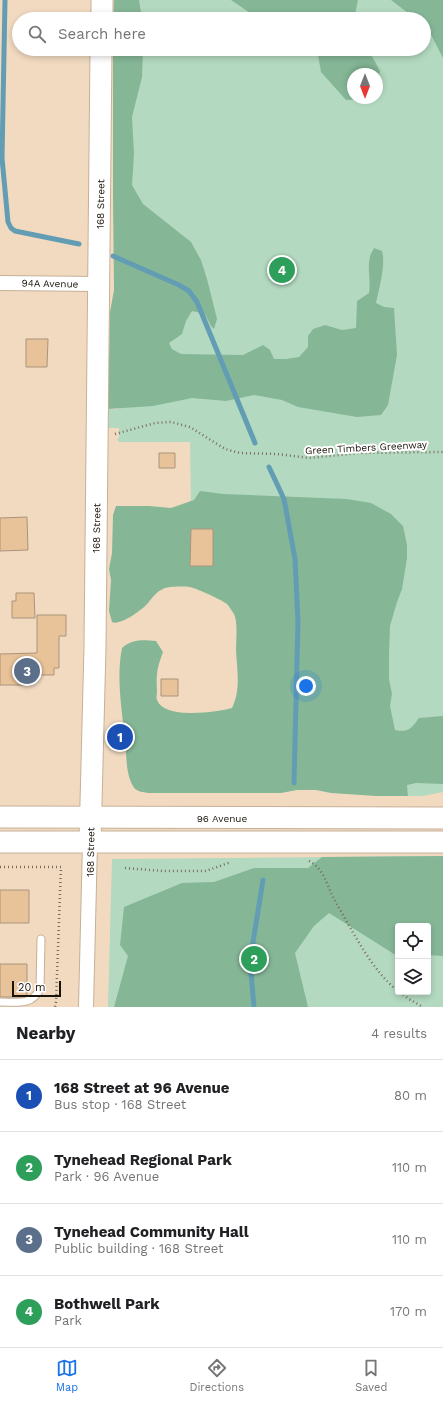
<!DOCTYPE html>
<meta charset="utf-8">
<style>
:root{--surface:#fff;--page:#f6f6f6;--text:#202124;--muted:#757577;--line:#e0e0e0;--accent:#1a73e8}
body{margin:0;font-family:"Work Sans",sans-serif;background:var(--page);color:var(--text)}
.controls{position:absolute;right:12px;bottom:12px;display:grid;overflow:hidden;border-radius:4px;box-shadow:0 2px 6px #0003}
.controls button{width:36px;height:36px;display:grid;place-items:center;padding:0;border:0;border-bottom:1px solid var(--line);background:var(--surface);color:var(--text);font:20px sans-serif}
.compass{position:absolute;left:347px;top:68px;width:36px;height:36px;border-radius:50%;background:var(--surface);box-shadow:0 2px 6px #0003;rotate:180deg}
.scale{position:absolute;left:12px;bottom:10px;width:49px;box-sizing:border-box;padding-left:4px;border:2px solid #1a1309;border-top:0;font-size:11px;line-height:14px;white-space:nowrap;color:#1a1309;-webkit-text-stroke:3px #fff;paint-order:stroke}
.you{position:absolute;left:306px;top:686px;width:14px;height:14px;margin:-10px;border:3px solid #fff;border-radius:50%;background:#1a73e8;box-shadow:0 0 0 6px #1a73e833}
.badge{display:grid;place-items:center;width:26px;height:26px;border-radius:50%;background:var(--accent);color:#fff;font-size:13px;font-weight:700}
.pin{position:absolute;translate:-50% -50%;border:2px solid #fff;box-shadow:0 1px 4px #0006}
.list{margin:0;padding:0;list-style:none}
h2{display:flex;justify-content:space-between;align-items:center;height:52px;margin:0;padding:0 16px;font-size:17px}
h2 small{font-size:13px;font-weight:400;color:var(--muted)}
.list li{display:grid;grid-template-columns:26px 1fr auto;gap:12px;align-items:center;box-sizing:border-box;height:72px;padding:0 16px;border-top:1px solid var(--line)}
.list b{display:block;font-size:15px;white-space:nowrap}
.list p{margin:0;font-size:13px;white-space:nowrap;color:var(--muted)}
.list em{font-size:13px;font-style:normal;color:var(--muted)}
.icon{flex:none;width:22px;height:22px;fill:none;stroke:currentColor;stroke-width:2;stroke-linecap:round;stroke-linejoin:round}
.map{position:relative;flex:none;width:443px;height:1007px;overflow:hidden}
.search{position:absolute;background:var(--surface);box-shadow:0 2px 6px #0003;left:12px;right:12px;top:12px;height:44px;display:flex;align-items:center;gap:10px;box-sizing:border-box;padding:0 14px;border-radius:22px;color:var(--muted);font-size:15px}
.sheet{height:340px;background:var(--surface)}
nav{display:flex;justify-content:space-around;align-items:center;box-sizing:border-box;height:56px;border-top:1px solid var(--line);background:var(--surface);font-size:11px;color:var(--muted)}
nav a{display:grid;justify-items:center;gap:2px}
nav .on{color:var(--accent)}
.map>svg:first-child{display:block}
.green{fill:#b3d9c0;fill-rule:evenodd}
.forest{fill:#85b797}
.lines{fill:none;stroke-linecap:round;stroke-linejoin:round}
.stream{stroke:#639db4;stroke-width:5}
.building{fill:#e8c399;stroke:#a9947c}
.lane-casing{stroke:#c6b097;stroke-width:9}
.street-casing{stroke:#c6b097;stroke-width:16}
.secondary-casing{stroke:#c6b097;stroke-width:23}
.path{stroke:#7b6d5c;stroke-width:2.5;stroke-dasharray:1 3;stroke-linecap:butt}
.lane{stroke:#fff;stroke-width:7}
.street{stroke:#fff;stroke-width:14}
.secondary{stroke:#fff;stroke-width:21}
.labels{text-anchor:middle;stroke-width:4;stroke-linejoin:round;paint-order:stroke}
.street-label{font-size:10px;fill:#1a1309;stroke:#fff}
</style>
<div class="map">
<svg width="443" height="1007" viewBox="0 0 443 1007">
<rect width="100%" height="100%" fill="#f1dac0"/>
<!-- green -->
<path class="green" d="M 124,0 L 443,0 L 443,792 L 423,796 L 408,796 L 408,792 L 273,506 L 191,505 L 190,442 L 119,442 L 117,439 L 119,438 L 119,428 L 109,428 L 107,426 L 108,409 L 119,409 L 124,49 L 424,49 L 424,19 L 124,19 ZM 353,74 L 377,74 L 377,98 L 353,98 Z
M 443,856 L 443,1007 L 108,1007 L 112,859 ZM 398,926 L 428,926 L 428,992 L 398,992 Z"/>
<!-- forest -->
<path class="forest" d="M 114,0 L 139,0 L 142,19 L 113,19 Z
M 231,0 L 358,0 L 354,19 L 259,19 Z
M 391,0 L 443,0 L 443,58 L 427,27 L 424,25 L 424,19 L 416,19 Z
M 113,49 L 143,49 L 142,77 L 132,117 L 134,154 L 132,185 L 143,204 L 191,242 L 201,260 L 207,279 L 217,319 L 214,329 L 211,326 L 205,314 L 192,311 L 186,321 L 182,334 L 169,343 L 172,349 L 181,354 L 243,355 L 263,345 L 270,350 L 274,359 L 286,359 L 299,357 L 308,347 L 308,336 L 313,329 L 325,325 L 342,330 L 356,328 L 357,301 L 369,293 C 371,281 367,268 370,257 C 370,254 373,251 374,248 L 382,251 C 386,264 379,289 376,303 L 384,307 L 394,308 L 397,355 L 388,405 L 381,415 L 357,417 L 298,407 L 282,400 L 254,395 L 226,401 L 192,398 L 153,406 L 108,409 L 110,312 L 114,290 L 113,197 Z
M 317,49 L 368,49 L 380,71 L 377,84 L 377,74 L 353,74 L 353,98 L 374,99 L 346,100 L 321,72 Z
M 200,491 L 223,494 L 347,499 L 371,503 L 391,514 L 403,526 L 407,545 L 407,558 L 402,589 L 397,602 L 390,626 L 389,654 L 389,679 L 392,694 L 390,706 L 395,730 C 408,733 412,728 419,718 L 443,716 L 443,784 L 416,783 L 407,785 L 408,796 L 376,796 L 331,793 L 316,790 L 297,790 L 281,793 L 149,793 C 143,792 136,792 133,786 C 125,772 127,755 125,740 C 122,710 116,678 122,648 C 133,639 142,640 156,641 L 163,652 C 157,668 156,674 157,691 C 157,694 156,698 157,700 C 165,720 217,712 232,708 C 241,689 237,670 236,650 C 236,641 238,622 234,614 C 232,611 229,606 227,604 C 222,600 200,590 193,588 C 188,586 168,586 163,589 C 156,592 153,597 148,603 C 142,610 120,626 112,622 L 109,611 L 111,580 L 109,569 L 112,553 L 113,515 L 116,506 L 149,506 L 171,508 L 194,500 Z
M 443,856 L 443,956 L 428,955 L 428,926 L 398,926 L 398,954 L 394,954 L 329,913 L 314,926 L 295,953 L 308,1007 L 114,1007 L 128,956 L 120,945 L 124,907 L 182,883 L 214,882 L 254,868 L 308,868 L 322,857 Z"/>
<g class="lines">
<!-- stream -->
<path class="stream" d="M 5,0 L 2,158 L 8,222 L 11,228 L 15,231 L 79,244
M 113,256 L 179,285 L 189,291 L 197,302 L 255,443
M 269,467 L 284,499 L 295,559 L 298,621 L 294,783
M 254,1007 L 250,961 L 263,880"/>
</g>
<!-- building -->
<path class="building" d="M 26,339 L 48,339 L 47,367 L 26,367 Z
M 159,453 L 175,453 L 175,468 L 159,468 Z
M 27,517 L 28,550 L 0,551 L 0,518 Z
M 191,529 L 213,529 L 213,566 L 190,566 Z
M 16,593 L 34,593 L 35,618 L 12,618 L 12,601 L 16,601 Z
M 37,615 L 66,615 L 66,636 L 59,636 L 59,668 L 54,668 L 54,675 L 29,675 L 29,685 L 0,685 L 0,654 L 37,653 Z
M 161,679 L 178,679 L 178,696 L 161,696 Z
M 0,890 L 29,890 L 29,923 L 0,923 Z
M 0,964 L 27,964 L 27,995 L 22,997 L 0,997 Z"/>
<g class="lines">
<!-- lane casing -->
<g class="lane-casing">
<path id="lane" d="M 0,1002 C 16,1002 32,1006 40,989 L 41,939"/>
</g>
<!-- street casing -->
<g class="street-casing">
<path id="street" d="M 0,283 L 99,284
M 86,1007 L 90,842"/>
</g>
<!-- secondary casing -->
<g class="secondary-casing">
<path id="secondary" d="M 102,19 L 102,0
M 0,817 L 443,818
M 0,842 L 443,842
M 90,842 L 95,647 L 101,49"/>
</g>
<!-- path -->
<path class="path" d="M 115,434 L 155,423 L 171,422 L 190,427 L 225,449 L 240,453 L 277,454 L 309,458 L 360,453 L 443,452
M 309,861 C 325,869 327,887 335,901 C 352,930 372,971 398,991
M 0,867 L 61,867 L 56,1002 L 55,1007
M 125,868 L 163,871 L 206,871 L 231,862
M 400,992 L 409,999 L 423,1007"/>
<!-- lane -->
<use href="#lane" class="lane"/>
<!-- street -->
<use href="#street" class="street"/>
<!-- secondary -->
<use href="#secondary" class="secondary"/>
</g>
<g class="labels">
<!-- street labels -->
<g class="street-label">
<text transform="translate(100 204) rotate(-89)" y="4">168 Street</text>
<text transform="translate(50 283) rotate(1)" y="4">94A Avenue</text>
<text transform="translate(366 447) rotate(-3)" y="4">Green Timbers Greenway</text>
<text transform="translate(96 528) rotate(-89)" y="4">168 Street</text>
<text x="222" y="822">96 Avenue</text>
<text transform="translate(90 852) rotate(-89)" y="4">168 Street</text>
</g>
</g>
</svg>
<div class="controls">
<button><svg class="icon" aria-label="locate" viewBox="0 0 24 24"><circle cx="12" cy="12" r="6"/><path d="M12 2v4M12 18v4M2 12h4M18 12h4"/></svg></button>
<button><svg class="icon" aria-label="layers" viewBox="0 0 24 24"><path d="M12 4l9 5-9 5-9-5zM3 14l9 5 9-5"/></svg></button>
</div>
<svg class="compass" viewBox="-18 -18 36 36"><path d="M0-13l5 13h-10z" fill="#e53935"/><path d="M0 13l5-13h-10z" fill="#757577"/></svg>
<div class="scale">20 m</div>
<div class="you"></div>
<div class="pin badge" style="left:120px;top:737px;background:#1a4fb4">1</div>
<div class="pin badge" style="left:254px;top:959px;background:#2e9e5b">2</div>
<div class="pin badge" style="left:27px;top:671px;background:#5c6f8a">3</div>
<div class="pin badge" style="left:282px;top:270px;background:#2e9e5b">4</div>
<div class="search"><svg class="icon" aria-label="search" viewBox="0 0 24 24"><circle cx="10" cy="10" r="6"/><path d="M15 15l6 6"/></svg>Search here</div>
</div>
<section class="sheet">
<h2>Nearby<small>4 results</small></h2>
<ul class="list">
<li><span class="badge" style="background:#1a4fb4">1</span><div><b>168 Street at 96 Avenue</b><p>Bus stop · 168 Street</p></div><em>80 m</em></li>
<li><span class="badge" style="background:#2e9e5b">2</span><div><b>Tynehead Regional Park</b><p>Park · 96 Avenue</p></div><em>110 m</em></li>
<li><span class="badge" style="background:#5c6f8a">3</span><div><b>Tynehead Community Hall</b><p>Public building · 168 Street</p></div><em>110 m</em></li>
<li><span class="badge" style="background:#2e9e5b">4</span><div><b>Bothwell Park</b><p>Park</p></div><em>170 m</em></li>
</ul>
</section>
<nav>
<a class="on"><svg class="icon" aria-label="map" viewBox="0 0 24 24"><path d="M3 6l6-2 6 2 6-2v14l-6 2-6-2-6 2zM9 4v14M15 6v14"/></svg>Map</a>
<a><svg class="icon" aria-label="directions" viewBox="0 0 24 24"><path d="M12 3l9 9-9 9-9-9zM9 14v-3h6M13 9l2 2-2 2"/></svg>Directions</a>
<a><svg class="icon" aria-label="saved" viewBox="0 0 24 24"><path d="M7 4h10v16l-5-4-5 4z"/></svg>Saved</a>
</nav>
